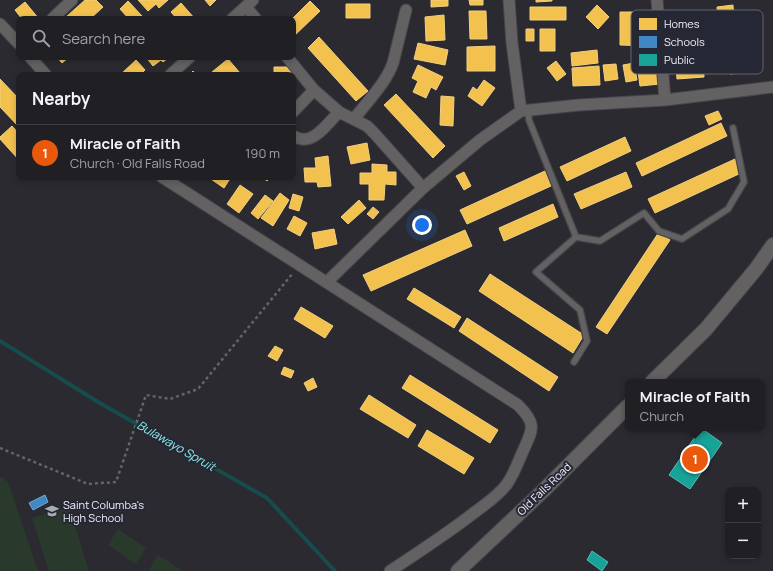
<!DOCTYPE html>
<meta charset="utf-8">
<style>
:root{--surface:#202024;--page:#28282c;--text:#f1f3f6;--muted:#a2a3a6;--line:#3d3e41;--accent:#ea580c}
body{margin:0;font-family:Manrope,sans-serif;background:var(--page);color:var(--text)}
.controls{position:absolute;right:12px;bottom:12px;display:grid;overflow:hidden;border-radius:8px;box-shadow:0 2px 6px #0003}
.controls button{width:36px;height:36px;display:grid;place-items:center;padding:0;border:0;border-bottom:1px solid var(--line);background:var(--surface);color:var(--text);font:20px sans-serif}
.you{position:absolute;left:422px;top:225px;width:14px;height:14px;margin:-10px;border:3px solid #fff;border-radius:50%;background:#1a73e8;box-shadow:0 0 0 6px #1a73e833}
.badge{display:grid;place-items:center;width:26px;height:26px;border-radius:50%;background:var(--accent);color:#fff;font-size:13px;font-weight:700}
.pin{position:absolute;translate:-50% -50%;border:2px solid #fff;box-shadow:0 1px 4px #0006}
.popup{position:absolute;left:625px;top:379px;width:140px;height:52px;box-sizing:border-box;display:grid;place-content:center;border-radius:8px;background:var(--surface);filter:drop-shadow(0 1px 3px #0005);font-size:13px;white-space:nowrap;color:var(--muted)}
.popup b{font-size:15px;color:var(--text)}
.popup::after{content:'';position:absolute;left:50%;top:100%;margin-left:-8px;border:8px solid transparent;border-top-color:var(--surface)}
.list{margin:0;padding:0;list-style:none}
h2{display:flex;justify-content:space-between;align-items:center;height:52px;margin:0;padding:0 16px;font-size:17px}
h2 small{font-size:13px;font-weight:400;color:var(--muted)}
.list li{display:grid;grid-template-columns:26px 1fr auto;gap:12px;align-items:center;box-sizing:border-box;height:56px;padding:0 16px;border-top:1px solid var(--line)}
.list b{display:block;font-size:15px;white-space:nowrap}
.list p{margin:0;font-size:13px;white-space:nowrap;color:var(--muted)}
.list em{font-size:13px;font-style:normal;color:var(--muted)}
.icon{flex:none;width:22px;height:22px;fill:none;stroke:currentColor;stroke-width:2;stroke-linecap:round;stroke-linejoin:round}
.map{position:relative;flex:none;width:773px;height:571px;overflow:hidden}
.search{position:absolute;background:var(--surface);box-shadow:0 2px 6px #0003;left:16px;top:16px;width:280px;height:44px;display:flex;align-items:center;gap:10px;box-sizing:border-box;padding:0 14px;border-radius:8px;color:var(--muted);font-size:15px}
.panel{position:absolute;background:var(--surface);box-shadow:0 2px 6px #0003;left:16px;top:72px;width:280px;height:108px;border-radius:8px}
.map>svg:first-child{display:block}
.green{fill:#293a2d}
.homes{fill:#f2c14e;stroke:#f1cf82}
.schools{fill:#3f88c5;stroke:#74a8d5}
.public{fill:#17a398;stroke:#58bab5}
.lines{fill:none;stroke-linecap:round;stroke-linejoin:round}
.stream{stroke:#174c4c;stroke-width:4}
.service-casing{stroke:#47474b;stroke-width:8}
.minor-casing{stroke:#47474b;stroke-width:13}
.tertiary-casing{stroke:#47474b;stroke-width:16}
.path{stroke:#656466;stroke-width:2.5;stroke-dasharray:3 3;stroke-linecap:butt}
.service{stroke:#646163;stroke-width:5.5}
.minor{stroke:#646163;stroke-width:11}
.tertiary{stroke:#646163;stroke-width:14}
.labels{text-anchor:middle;stroke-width:4;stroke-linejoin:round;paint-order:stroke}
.street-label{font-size:11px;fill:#f0f1fa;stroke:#262734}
.poi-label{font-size:11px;fill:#f0f1fa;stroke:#262734;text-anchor:start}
.water-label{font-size:12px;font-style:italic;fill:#8eeae9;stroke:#262734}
.key{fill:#262734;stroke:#63646f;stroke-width:1}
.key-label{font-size:11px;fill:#f0f1fa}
</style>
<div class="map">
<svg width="773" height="571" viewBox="0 0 773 571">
<rect width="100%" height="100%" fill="#2a2a30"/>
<!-- green -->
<path class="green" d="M 0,476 L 8,482 L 38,571 L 0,571 Z
M 69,506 L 89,571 L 49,571 L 32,518 Z
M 118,529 L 146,548 L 136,564 L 108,545 Z
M 158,555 L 183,571 L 149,571 L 149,570 Z"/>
<!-- homes -->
<path class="homes" d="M 85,0 L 96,0 L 103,7 L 90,19 L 68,19 L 66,17 Z
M 138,0 L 168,0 L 159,8 L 156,4 L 148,11 Z
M 205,0 L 216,0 L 210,6 Z
M 431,0 L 448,0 L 448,6 L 431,7 Z
M 469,0 L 483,0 L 483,5 L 470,5 Z
M 536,0 L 552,0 L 552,1 L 536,2 Z
M 128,1 L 142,16 L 138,19 L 129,19 L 120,9 Z
M 310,1 L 320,11 L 293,37 L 293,19 L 292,19 Z
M 25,2 L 39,19 L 22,19 L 15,10 Z
M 181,3 L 195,19 L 177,19 L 171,12 Z
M 346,4 L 370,4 L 370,18 L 346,18 Z
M 597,5 L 609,17 L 598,29 L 586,17 Z
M 733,5 L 734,23 L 718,24 L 717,7 Z
M 530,7 L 566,7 L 566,20 L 530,20 Z
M 469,11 L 486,11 L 487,39 L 470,39 Z
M 700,11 L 702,33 L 674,35 L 673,13 Z
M 620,12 L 649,12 L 649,46 L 620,45 Z
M 444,15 L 445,40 L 426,41 L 425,17 Z
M 95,17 L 110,17 L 110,19 L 95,19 Z
M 526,29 L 534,29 L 534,41 L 526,41 Z
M 540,29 L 555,29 L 555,51 L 540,51 Z
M 319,37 L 368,91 L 356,101 L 308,48 Z
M 735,37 L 736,45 L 722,46 L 722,39 Z
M 700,40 L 700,50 L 688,51 L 687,41 Z
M 418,43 L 448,50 L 445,65 L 414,59 Z
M 751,45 L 755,71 L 730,74 L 727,49 Z
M 495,46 L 495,71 L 467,71 L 467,47 Z
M 597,50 L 598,63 L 572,66 L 571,53 Z
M 656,54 L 660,84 L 640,86 L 636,56 Z
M 703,54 L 704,77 L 677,79 L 675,56 Z
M 720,55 L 721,65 L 710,66 L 708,56 Z
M 57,57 L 69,57 L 62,63 Z
M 146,57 L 169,57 L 163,62 L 161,60 L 153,66 Z
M 247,57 L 262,57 L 262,59 L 247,59 Z
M 228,59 L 240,73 L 237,75 L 214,75 L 212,72 Z
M 136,60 L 145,70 L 140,75 L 120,75 Z
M 556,61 L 566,74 L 557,81 L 547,68 Z
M 634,63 L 637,80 L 626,82 L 623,65 Z
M 616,64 L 618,79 L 605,81 L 603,65 Z
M 418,65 L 443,77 L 436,90 L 431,87 L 426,98 L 413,92 L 418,81 L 412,78 Z
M 599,66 L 600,85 L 573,86 L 572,68 Z
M 274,67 L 293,67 L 293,75 L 274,75 Z
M 193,71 L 197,75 L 189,75 Z
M 0,79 L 19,99 L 19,127 L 0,107 Z
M 484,80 L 495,88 L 482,106 L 468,96 L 473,87 L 477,90 Z
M 396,94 L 445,146 L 433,158 L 384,105 Z
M 441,96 L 454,97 L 453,126 L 440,125 Z
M 718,111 L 722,119 L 709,125 L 705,116 Z
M 721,123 L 727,136 L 642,176 L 636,163 Z
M 12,126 L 19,134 L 19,160 L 0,139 L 0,137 Z
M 625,137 L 631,151 L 567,181 L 560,167 Z
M 367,143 L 370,160 L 351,164 L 347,147 Z
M 328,156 L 331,186 L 318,187 L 317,182 L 305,182 L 304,168 L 316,168 L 315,158 Z
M 735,159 L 741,173 L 655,213 L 648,199 Z
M 372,164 L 387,165 L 387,172 L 396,172 L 396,185 L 385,184 L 384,200 L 369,200 L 369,184 L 360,184 L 360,173 L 372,173 Z
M 545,171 L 551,186 L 467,224 L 460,210 Z
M 464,172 L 471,186 L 464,190 L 456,176 Z
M 626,172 L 632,187 L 581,209 L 574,194 Z
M 208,177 L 231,177 L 224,188 Z
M 262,177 L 271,177 L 267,181 Z
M 240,185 L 253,194 L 239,213 L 227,204 Z
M 280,193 L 289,200 L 273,226 L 261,218 Z
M 293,194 L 303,197 L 299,211 L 289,208 Z
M 265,195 L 273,201 L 258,219 L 251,213 Z
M 359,200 L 366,208 L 348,224 L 341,217 Z
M 553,204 L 558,217 L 504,241 L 499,228 Z
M 373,207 L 379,212 L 373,219 L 367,214 Z
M 294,216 L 307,223 L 300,236 L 287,229 Z
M 334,229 L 337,244 L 315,249 L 312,233 Z
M 465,230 L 472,246 L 371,291 L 363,275 Z
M 659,232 L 670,240 L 607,334 L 596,327 Z
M 490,274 L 584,335 L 573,353 L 479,291 Z
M 414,288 L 461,317 L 454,328 L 407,299 Z
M 301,307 L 333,326 L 325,338 L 294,319 Z
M 467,318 L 558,377 L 549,391 L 459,331 Z
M 275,346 L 283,350 L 277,361 L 268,356 Z
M 284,367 L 294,371 L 291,378 L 281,374 Z
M 410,375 L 498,430 L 490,443 L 402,388 Z
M 313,378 L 317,387 L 308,391 L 304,383 Z
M 369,395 L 416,425 L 408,438 L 360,409 Z
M 427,430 L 474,458 L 464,474 L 418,446 Z"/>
<!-- schools -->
<path class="schools" d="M 45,495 L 48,502 L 33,510 L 29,503 Z"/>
<!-- public -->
<path class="public" d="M 701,428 L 722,443 L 690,489 L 669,475 Z
M 592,551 L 608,562 L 602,571 L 587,560 Z"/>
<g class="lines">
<!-- stream -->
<path class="stream" d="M 0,341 L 98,402 L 267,498 L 335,571"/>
<!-- service casing -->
<g class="service-casing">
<path id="service" d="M 528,110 L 529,120 L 576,237 L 600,241 L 644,213 L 659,231 L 682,239 L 728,209 L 744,182 L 733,128
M 574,362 L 587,341 L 580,310 L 536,272 L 576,237"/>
</g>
<!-- minor casing -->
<g class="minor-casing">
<path id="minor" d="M 509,0 L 512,43 L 521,111
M 657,0 L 665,100
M 246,7 L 256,19
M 52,19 L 72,0
M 232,19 L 253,0
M 0,24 L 19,44
M 30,57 L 46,75
M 287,57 L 314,90 L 339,112 L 367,126 L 375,134 L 423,188
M 170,75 L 190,57
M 293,112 L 314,90
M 354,119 C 367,102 386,83 393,63 L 406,10
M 293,136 C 297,138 301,140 306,139 C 318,138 330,121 339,112
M 162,177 L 518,405 C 537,424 533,429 523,451 C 518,462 514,474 507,484 C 498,496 487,503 475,512 C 448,533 419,552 390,571
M 327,282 L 423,188 L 480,140 L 521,111 L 579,105 L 665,100 L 773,87"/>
</g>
<!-- tertiary casing -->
<g class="tertiary-casing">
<path id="tertiary" d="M 652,382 L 706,329 L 756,269 L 773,245
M 458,571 L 543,491 L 628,406"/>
</g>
<!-- path -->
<path class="path" d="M 0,448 L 88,484 L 116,482 L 146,395 L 170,399 L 198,389 L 293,273"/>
<!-- service -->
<use href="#service" class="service"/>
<!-- minor -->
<use href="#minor" class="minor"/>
<!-- tertiary -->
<use href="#tertiary" class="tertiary"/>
</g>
<!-- icons -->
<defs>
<g id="school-bare" transform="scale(1.08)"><path d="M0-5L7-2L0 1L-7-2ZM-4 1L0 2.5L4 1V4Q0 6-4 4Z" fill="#ababb3" stroke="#262734" stroke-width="2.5" paint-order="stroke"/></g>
</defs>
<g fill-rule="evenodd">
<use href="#school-bare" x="52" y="511"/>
</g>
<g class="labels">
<!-- street labels -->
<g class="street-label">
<text transform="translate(544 489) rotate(-44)" y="4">Old Falls Road</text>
</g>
<!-- poi labels -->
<g class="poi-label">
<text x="63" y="509">Saint Columba's<tspan x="63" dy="13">High School</tspan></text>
</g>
<!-- water labels -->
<g class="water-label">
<text transform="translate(176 446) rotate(30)" y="4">Bulawayo Spruit</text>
</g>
</g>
<!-- legend -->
<rect x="631" y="10" width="132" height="64" rx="6" class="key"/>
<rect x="639" y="18" width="18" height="12" fill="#f2c14e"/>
<rect x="639" y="36" width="18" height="12" fill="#3f88c5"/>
<rect x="639" y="54" width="18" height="12" fill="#17a398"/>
<g class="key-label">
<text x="664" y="28">Homes</text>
<text x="664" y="46">Schools</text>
<text x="664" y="64">Public</text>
</g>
</svg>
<div class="controls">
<button>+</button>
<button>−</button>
</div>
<div class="you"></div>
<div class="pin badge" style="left:695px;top:459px">1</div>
<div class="popup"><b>Miracle of Faith</b>Church</div>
<div class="search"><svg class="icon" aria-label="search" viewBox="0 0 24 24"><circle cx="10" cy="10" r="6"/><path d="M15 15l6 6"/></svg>Search here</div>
<section class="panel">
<h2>Nearby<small></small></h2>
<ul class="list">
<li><span class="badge">1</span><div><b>Miracle of Faith</b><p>Church · Old Falls Road</p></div><em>190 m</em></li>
</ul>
</section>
</div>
